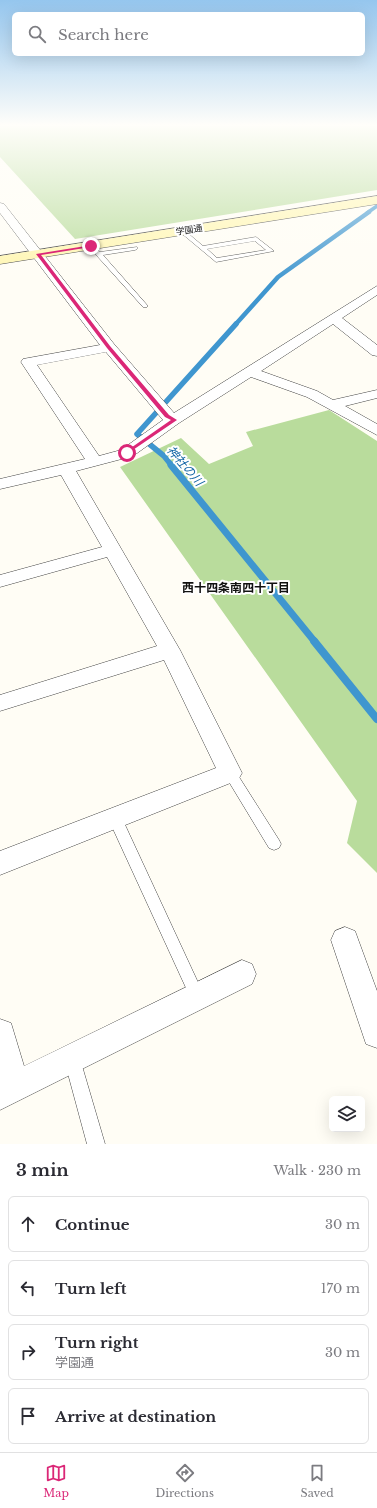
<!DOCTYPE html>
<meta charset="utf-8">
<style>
:root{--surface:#fff;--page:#f2f2f3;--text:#2b2b33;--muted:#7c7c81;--line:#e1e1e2;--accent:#db2777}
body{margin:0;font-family:"Libre Baskerville","Noto Sans JP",serif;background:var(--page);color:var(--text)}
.controls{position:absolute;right:12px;bottom:12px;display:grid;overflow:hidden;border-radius:6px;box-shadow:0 4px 16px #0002}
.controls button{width:36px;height:36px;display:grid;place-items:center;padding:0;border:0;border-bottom:1px solid var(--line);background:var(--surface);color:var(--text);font:20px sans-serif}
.stop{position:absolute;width:12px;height:12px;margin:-9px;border:3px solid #db2777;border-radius:50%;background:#fff}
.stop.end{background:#db2777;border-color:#fff;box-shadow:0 1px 4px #0008}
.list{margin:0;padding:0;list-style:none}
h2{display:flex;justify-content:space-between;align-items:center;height:52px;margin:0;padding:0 16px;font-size:17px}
h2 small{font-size:13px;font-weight:400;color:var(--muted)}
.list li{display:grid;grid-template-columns:26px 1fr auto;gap:12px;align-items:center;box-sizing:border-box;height:56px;margin:0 8px 8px;padding:0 8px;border:1px solid var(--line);border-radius:6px}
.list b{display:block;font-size:15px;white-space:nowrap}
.list p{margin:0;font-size:13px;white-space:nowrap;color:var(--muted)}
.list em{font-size:13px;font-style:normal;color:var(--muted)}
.icon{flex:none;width:22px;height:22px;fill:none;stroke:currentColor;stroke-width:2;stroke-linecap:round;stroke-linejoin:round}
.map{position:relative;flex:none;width:377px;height:1144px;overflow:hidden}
.search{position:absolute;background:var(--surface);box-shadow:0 4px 16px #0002;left:12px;right:12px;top:12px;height:44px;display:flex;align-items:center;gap:10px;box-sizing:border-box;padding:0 14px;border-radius:6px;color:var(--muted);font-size:15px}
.sheet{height:308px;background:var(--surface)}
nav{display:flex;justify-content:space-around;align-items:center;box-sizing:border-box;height:56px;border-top:1px solid var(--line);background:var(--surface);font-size:11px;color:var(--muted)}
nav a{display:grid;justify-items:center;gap:2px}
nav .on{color:var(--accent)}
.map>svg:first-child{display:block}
.forest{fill:#b9dc9c}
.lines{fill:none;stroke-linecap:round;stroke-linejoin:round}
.stream-far4{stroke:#3f96cf;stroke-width:3.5}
.stream-far3{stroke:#3f96cf;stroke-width:4.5}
.stream-far2{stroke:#3f96cf;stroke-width:5.5}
.stream-far1{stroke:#3f96cf;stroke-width:7}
.stream{stroke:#3f96cf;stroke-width:8}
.lane-casing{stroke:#444;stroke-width:1}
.street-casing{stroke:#444;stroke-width:1}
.secondary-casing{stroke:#333;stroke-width:1}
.lane{fill:#fff;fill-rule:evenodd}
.street{fill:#fff;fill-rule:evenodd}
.secondary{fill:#fff6b0;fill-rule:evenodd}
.route{fill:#db2777}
.labels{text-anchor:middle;stroke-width:4;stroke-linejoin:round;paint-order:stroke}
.far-street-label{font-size:9px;fill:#111;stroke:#fff}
.water-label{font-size:12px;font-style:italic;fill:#1768a6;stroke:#fff}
.neighbourhood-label{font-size:12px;font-weight:bold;fill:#111;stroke:#fff}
</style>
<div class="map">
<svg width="377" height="1144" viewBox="0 0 377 1144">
<rect width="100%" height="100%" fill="#fffdf5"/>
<!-- forest -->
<path class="forest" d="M 0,124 L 377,124 L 377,190 L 75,239 L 0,157 Z
M 329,410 L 377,441 L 377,873 L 347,843 L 357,801 L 120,467 L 181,438 L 209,464 L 253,446 L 246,432 Z"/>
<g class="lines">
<!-- stream-far4 -->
<path class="stream-far4" d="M 367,213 L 377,206"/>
<!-- stream-far3 -->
<path class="stream-far3" d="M 235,325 L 278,277 L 369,212"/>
<!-- stream-far2 -->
<path class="stream-far2" d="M 172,466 L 164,456 L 137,434 L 236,324"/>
<!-- stream-far1 -->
<path class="stream-far1" d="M 171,465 L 315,642"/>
<!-- stream -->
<path class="stream" d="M 314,641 L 377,719"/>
<!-- lane casing -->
<g class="lane-casing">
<path id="lane" d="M 180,230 L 184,230 L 203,246 L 256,237 L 274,251 L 216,262 L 180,232 ZM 255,241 L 266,250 L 217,258 L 207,249 Z
M 89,245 L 93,245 L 100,252 L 137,247 L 137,249 L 135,250 L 103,255 L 147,305 L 147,307 L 143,307 L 89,247 Z
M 230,768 L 234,769 L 279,840 L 281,844 L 279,848 L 274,850 L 269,848 L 226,777 L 224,773 L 226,769 Z
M 115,812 L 120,814 L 202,991 L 205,996 L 202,1001 L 197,1004 L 192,1001 L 108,818 L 110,814 Z
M 72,1051 L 78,1053 L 80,1059 L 105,1144 L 87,1144 L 64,1059 L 66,1053 Z"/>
</g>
<!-- street casing -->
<g class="street-casing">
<path id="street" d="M 0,203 L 4,204 L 114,344 L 174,413 L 377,286 L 377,295 L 342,318 L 377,345 L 377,356 L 372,355 L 333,324 L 261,371 L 317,391 L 333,400 L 377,390 L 377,398 L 345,406 L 377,424 L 377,435 L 307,397 L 251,377 L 179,423 L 133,456 L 76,471 L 180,650 L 242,773 L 238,780 L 0,875 L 0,851 L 216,768 L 164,660 L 0,711 L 0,695 L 157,646 L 107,557 L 0,587 L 0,575 L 102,547 L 61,475 L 0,489 L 0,479 L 85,459 L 21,362 L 23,359 L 100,345 L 0,213 ZM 106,352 L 163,420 L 121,450 L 99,456 L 37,365 Z
M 345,927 L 355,931 L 377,991 L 377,1048 L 366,1044 L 331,940 L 335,931 Z
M 242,960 L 252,964 L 256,974 L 252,984 L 0,1110 L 0,1019 L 11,1023 L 24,1066 Z"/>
</g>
<!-- secondary casing -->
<g class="secondary-casing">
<path id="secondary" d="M 377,196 L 377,204 L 0,264 L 0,256 Z"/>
</g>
<!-- lane -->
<use href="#lane" class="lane"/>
<!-- street -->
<use href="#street" class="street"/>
<!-- secondary -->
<use href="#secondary" class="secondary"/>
</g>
<!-- sky -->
<linearGradient id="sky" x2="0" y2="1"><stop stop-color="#95c6ee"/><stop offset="0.44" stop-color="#fffefa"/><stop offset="1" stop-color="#fffefa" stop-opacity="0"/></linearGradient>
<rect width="377" height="284" fill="url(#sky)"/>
<!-- route -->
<path class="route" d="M 92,245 L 91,247 L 41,255 L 110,346 L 169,415 L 177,420 L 127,454 L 125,452 L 171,420 L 165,417 L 107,348 L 36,254 Z"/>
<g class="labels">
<!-- far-street labels -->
<g class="far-street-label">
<text transform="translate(189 230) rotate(-9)" y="3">学園通</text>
</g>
<!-- water labels -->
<g class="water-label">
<text transform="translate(185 466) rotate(49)" y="4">神社の川</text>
</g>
<!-- neighbourhood labels -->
<g class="neighbourhood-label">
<text x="236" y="592">西十四条南四十丁目</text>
</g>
</g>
</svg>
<div class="controls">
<button><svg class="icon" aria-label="layers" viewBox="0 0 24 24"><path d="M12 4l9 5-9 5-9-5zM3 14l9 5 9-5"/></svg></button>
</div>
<div class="stop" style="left:127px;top:453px"></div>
<div class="stop end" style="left:91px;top:246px"></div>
<div class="search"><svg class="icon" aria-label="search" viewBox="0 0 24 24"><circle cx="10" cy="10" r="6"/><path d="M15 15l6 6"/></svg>Search here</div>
</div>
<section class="sheet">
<h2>3 min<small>Walk · 230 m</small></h2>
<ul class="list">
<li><svg class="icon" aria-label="ahead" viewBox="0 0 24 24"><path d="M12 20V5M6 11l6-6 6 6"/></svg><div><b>Continue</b></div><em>30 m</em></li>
<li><svg class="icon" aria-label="left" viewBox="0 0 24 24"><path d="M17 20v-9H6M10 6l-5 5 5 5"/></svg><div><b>Turn left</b></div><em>170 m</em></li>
<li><svg class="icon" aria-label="right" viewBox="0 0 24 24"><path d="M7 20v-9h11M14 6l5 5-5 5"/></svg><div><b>Turn right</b><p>学園通</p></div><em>30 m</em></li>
<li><svg class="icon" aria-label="arrive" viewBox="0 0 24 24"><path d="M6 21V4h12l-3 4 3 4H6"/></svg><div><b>Arrive at destination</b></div></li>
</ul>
</section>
<nav>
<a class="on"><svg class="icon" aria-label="map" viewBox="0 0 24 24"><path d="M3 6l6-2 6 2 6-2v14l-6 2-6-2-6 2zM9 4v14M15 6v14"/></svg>Map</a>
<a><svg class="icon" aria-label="directions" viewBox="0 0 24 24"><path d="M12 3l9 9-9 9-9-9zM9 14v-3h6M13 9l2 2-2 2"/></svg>Directions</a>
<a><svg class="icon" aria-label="saved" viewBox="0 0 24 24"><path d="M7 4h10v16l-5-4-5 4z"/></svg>Saved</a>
</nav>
